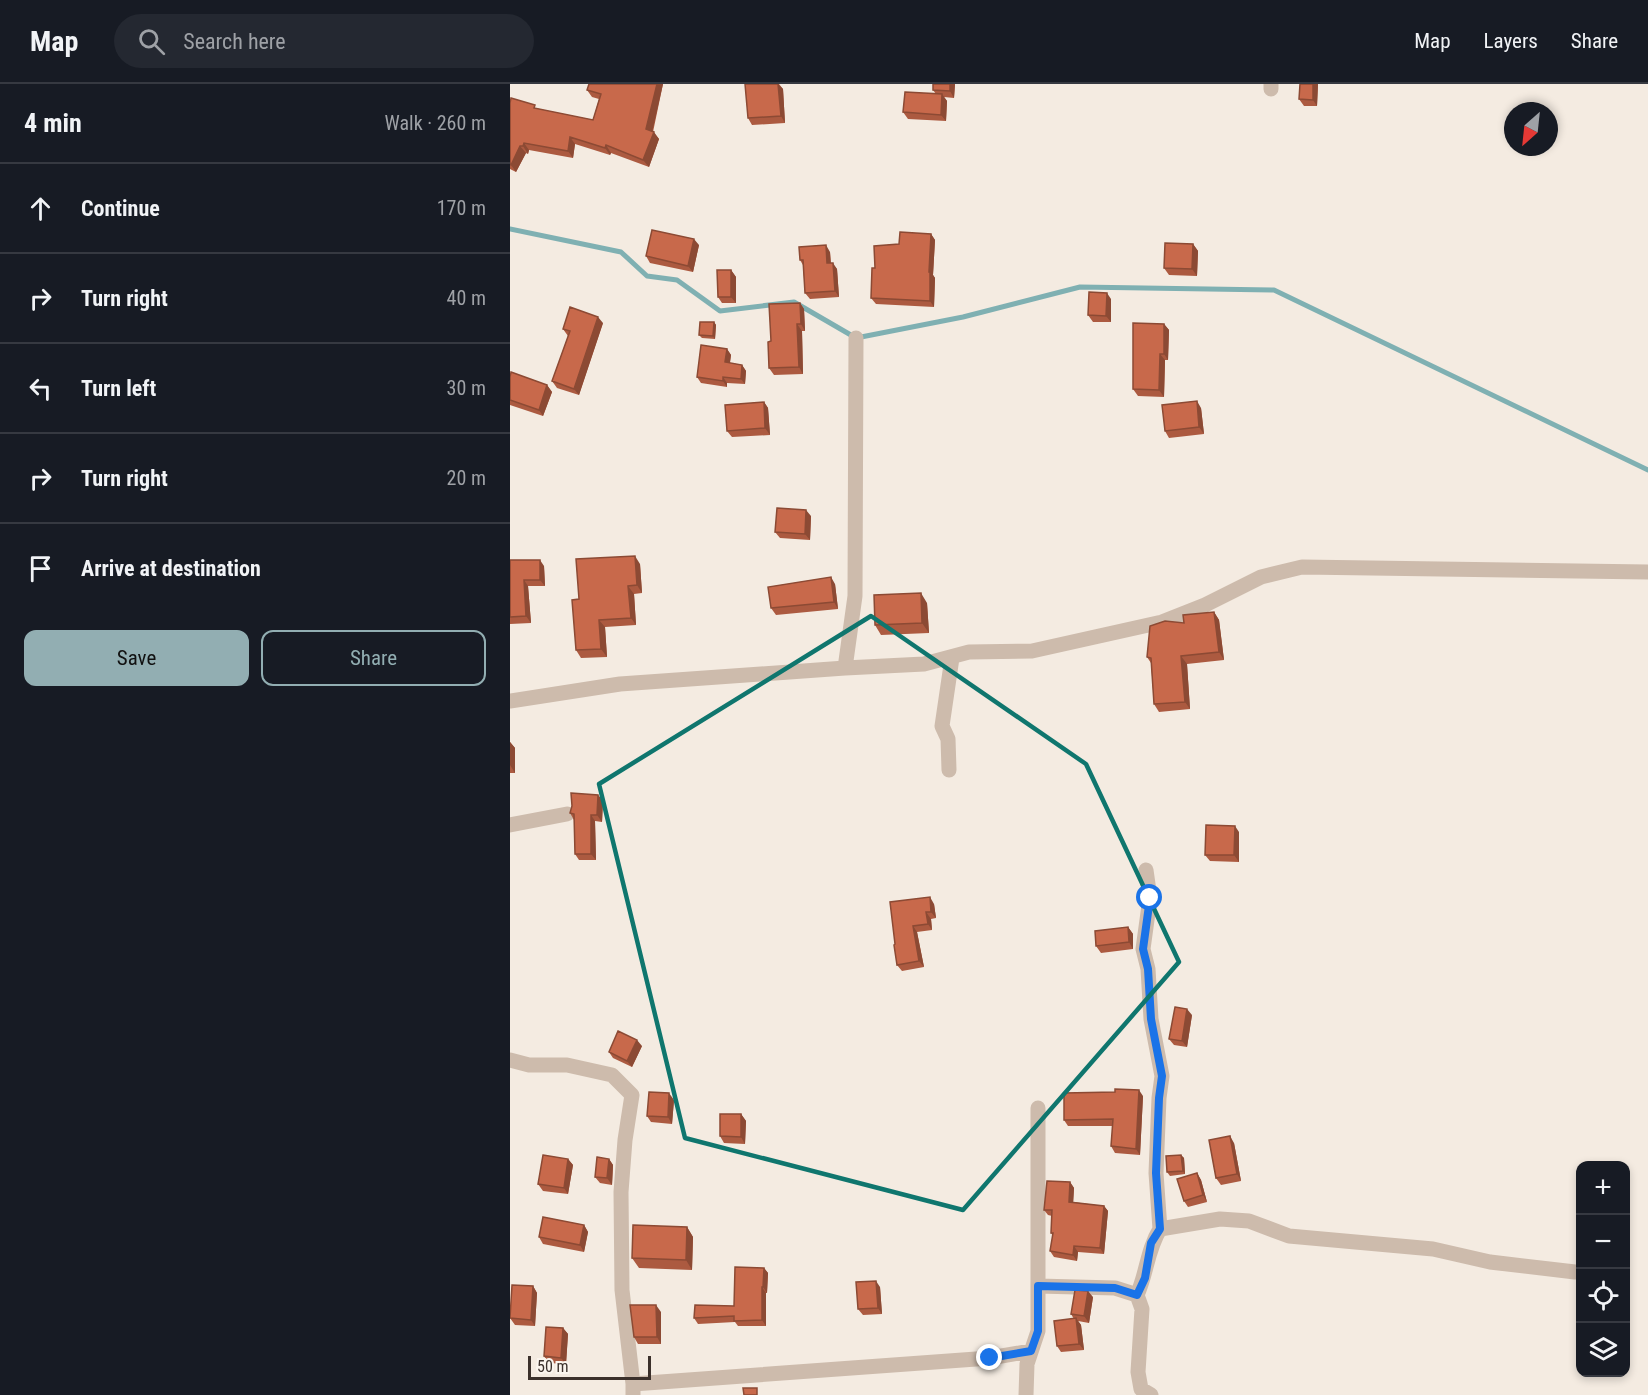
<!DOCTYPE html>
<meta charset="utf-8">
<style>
:root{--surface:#171b24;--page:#242831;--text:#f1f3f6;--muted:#9ea1a6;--line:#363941;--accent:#92aeb2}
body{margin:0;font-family:"Roboto Condensed",sans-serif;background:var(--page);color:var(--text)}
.controls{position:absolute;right:18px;bottom:18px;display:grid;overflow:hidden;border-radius:12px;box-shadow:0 3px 9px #0003}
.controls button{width:54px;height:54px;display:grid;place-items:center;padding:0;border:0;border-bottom:2px solid var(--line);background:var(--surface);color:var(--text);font:30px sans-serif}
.compass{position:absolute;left:994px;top:18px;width:54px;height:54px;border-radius:50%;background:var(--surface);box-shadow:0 3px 9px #0003;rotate:207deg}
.scale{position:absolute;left:18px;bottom:15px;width:123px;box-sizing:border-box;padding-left:6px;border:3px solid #3b302b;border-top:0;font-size:16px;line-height:21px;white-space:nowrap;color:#3b302b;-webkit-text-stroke:4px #fbf5ee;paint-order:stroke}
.stop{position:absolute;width:18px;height:18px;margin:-14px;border:4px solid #1a73e8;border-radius:50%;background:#fff}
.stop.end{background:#1a73e8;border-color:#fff;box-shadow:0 2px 6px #0008}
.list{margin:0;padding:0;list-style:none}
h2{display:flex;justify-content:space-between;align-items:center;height:78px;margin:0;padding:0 24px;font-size:26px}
h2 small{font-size:20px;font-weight:400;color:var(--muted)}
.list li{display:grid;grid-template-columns:39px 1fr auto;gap:18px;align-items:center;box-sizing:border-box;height:90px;padding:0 24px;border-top:2px solid var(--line)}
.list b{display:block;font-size:22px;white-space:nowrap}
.list em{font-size:20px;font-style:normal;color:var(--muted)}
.actions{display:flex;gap:12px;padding:18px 24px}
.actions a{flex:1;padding:14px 0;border:2px solid var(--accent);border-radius:12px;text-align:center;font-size:21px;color:var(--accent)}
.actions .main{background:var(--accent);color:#111}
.icon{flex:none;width:33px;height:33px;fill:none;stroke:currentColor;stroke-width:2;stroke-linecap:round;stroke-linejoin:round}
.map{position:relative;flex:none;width:1138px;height:1311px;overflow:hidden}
header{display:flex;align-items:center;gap:36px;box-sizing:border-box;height:84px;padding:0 30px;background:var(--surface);border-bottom:2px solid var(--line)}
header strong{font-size:28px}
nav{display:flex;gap:33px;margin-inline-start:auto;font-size:21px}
.search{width:420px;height:54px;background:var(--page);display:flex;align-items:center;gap:15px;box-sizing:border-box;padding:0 21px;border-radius:33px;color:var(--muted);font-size:22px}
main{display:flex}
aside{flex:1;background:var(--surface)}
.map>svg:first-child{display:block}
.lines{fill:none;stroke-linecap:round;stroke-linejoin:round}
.stream{stroke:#7fb0b2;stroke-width:5}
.minor{stroke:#cdbbac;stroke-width:15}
.wall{fill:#ac5a40}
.shaded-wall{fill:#8c4a34}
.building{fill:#c8694b;stroke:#8c4a34;stroke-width:1.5}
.route{stroke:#1a73e8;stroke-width:8}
.marked{fill:none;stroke:#0f766e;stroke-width:4.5;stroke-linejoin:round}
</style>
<header>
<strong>Map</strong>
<div class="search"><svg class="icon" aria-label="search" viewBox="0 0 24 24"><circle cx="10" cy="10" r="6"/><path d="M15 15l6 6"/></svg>Search here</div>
<nav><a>Map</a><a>Layers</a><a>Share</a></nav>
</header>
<main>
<aside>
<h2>4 min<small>Walk · 260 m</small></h2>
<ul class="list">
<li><svg class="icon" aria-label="ahead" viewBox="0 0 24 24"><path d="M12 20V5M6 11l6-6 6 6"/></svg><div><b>Continue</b></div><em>170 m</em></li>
<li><svg class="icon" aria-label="right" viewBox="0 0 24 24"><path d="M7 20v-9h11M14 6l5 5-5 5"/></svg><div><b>Turn right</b></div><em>40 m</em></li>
<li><svg class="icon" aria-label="left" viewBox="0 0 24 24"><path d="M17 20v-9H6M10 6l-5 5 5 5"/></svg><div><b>Turn left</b></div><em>30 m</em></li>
<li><svg class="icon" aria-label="right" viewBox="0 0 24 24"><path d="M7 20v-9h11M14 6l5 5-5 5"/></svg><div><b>Turn right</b></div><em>20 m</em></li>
<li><svg class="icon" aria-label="arrive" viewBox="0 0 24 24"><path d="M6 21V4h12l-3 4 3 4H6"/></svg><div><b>Arrive at destination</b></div></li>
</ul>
<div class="actions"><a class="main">Save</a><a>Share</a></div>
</aside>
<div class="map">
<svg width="1138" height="1311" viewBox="0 0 1138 1311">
<rect width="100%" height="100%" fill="#f4ebe1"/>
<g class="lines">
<!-- stream -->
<path class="stream" d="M 0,145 L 111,168 L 137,192 L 167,196 L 210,227 L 284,218 L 346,254 L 453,233 L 570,203 L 764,206 L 1138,386"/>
<!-- minor -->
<path class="minor" d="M 761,0 L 761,5
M 335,584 L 345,512 L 346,254
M 0,617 L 110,600 L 335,584 L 414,580 L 459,568 L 522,567 L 652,538 L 695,521 L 751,493 L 792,483 L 1138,488
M 439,686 L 438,655 L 432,642 L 442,574
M 0,741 L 57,730
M 636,786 L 640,814 L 633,865 L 638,885 L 641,935 L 652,992 L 649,1014 L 646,1089 L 650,1145
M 0,976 L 19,981 L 57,981 L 102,991 L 122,1011 L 115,1056 L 111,1108 L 112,1206 L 123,1300
M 528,1202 L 605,1204 L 627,1211 L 632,1225 L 628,1288 L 631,1305 L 641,1311
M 627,1211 C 637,1189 637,1166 650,1145 L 710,1135 L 739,1137 L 779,1152 L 923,1165 L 980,1178 L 1065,1188
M 123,1311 L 123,1300 L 480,1274 L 521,1267
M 516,1311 L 517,1280 L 528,1247 L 528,1024"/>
</g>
<!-- wall -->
<path class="wall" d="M 153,0 L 143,48 L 149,55 L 139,83 L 101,69 L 100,71 L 65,60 L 63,74 L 19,66 L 18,70 L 16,69 L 6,88 L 0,85 L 0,19 L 83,36 L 89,15 L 82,13 L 77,6 Z
M 243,0 L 269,0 L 273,5 L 275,39 L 242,41 L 238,34 Z
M 445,0 L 444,14 L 434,13 L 437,17 L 436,37 L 398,35 L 393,28 L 426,10 L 423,6 Z
M 808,0 L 807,22 L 794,22 L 789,15 Z
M 421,150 L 425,156 L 423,191 L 425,194 L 424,223 L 366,220 L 361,214 L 365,184 L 389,160 Z
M 683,160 L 688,167 L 687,192 L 659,191 L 654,184 Z
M 189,161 L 183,188 L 140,179 L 136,172 Z
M 320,168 L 321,179 L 327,185 L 329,213 L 300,215 L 295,209 L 293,181 L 290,176 Z
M 221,186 L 226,193 L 226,219 L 212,219 L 208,213 Z
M 601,215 L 601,238 L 583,238 L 578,231 Z
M 290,219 L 294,225 L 295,247 L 292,247 L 293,290 L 264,291 L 259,284 L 261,257 Z
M 204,238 L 206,241 L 205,255 L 192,254 L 189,251 Z
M 93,239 L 69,311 L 47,304 L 42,297 L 58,252 L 53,245 Z
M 654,240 L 659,246 L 658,276 L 655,276 L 654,313 L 628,312 L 623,305 Z
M 217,265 L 221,271 L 220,279 L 232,281 L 236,287 L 235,300 L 217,299 L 217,303 L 191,299 L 187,293 Z
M 0,293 L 37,301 L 42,308 L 33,332 L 0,321 Z
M 254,318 L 258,324 L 260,351 L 222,353 L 217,347 Z
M 691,324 L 694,350 L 659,354 L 655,347 Z
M 301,432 L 300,456 L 270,454 L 265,448 Z
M 0,476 L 34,482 L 35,502 L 18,502 L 21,539 L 0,540 Z
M 130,480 L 132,509 L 124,510 L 126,541 L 95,543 L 97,573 L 71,574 L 66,566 L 69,515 Z
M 325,500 L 328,525 L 266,531 L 261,524 Z
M 417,519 L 419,549 L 371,551 L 365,541 Z
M 704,528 L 709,536 L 714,576 L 677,580 L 680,625 L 649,628 L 644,620 L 641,579 L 637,573 L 674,539 Z
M 0,658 L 5,664 L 5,689 L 0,689 Z
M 88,711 L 93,717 L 92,738 L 85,737 L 86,776 L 69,776 L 65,770 L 64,736 L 60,729 Z
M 729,748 L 729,778 L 700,777 L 695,771 Z
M 424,820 L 426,834 L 421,835 L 422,846 L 407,848 L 414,883 L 392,887 L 387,881 L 385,860 Z
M 618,843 L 623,850 L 623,865 L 591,869 L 586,862 Z
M 682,931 L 677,963 L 664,961 L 659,955 Z
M 132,962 L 122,983 L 103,974 L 99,968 Z
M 633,1012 L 630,1071 L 605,1069 L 601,1062 L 603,1042 L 558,1042 L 554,1036 Z
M 164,1016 L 162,1040 L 141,1038 L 137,1032 Z
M 231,1030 L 236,1037 L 235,1060 L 214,1059 L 210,1052 Z
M 724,1059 L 731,1097 L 711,1101 L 706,1094 Z
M 671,1071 L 674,1074 L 675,1090 L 660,1092 L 657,1088 Z
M 58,1075 L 63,1081 L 58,1110 L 33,1107 L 28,1100 Z
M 99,1075 L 103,1081 L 102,1101 L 90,1099 L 85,1093 Z
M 687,1089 L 691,1096 L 697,1118 L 678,1123 L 674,1117 Z
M 560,1098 L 564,1104 L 563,1118 L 594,1122 L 598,1127 L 594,1170 L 568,1168 L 567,1177 L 544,1173 L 540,1167 L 543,1152 L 541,1149 L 542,1132 L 538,1131 L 534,1126 Z
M 74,1141 L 78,1148 L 74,1168 L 33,1160 L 29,1153 Z
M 177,1143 L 183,1153 L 182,1186 L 129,1184 L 122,1174 Z
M 254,1184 L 258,1189 L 257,1209 L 256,1209 L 256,1242 L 228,1242 L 225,1238 L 188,1240 L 184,1234 L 224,1222 Z
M 23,1202 L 27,1209 L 25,1242 L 5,1241 L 0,1234 Z
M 370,1203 L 372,1230 L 353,1231 L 348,1225 Z
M 583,1213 L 579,1239 L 568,1237 L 571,1241 L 574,1266 L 551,1268 L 547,1262 L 564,1235 L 561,1230 Z
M 151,1228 L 151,1260 L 128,1260 L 124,1253 Z
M 53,1244 L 58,1250 L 56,1280 L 38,1279 L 34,1272 Z"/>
<!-- shaded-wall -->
<path class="shaded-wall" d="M 147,0 L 153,0 L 141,53 L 136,45 Z
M 268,0 L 273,5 L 275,39 L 271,32 Z
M 440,0 L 445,0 L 444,14 L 440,7 Z
M 803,0 L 808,0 L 807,22 L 803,16 Z
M 432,10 L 437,17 L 436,37 L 431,31 Z
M 144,48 L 149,55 L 139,83 L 133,76 Z
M 60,53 L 65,60 L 63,74 L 58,67 Z
M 14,59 L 19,66 L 18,70 L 13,62 Z
M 96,61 L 101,69 L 100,71 L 95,64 Z
M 10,62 L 16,69 L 6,88 L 1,81 Z
M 421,150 L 425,156 L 423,191 L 425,194 L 424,223 L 420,217 L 419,188 Z
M 184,155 L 189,161 L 183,188 L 178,182 Z
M 683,160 L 688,167 L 687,192 L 682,185 Z
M 316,161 L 320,168 L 321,186 L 317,179 Z
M 323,179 L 327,185 L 329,213 L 325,207 Z
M 221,186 L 226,193 L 226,219 L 221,213 Z
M 597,209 L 601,215 L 601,238 L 596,232 Z
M 290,219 L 294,225 L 295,247 L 291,240 Z
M 88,233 L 93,239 L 69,311 L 64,305 Z
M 204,238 L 206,241 L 205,255 L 203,252 Z
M 287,240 L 292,247 L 293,290 L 289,283 Z
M 654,240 L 659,246 L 658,276 L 654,270 Z
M 217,265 L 221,271 L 219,284 L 215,278 Z
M 650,270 L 655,276 L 654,313 L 649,306 Z
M 232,281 L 236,287 L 235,300 L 231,295 Z
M 213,293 L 217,299 L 217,303 L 213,297 Z
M 37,301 L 42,308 L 33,332 L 29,326 Z
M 687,317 L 691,324 L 694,350 L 689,343 Z
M 254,318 L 258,324 L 260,351 L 255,344 Z
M 296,426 L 301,432 L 300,456 L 295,450 Z
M 125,472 L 130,480 L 132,509 L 127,501 Z
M 30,476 L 34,482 L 35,502 L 30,496 Z
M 321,493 L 325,500 L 328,525 L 324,518 Z
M 14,496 L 18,502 L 21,539 L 16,532 Z
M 118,502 L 124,510 L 126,541 L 121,534 Z
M 411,509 L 417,519 L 419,549 L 412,539 Z
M 704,528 L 709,536 L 714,576 L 709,568 Z
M 89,536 L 95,543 L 97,573 L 91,565 Z
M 671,572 L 677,580 L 680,625 L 675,618 Z
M 0,658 L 5,664 L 5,689 L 0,681 Z
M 88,711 L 93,717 L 92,738 L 87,731 Z
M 81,731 L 85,737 L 86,776 L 81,770 Z
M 725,742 L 729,748 L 729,778 L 724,771 Z
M 420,813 L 424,820 L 426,834 L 421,828 Z
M 416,828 L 421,835 L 422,846 L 418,840 Z
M 403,842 L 407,848 L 414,883 L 409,877 Z
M 618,843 L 623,850 L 623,865 L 619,858 Z
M 677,925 L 682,931 L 677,963 L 672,957 Z
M 127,956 L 132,962 L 122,983 L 117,977 Z
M 629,1006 L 633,1012 L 630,1071 L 626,1065 Z
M 159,1009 L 164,1016 L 162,1040 L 158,1033 Z
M 231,1030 L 236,1037 L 235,1060 L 231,1053 Z
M 720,1052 L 724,1059 L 731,1097 L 727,1090 Z
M 671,1071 L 674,1074 L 675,1090 L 673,1087 Z
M 58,1075 L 63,1081 L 58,1110 L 54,1104 Z
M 99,1075 L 103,1081 L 102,1101 L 97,1094 Z
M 687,1089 L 691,1096 L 697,1118 L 693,1111 Z
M 560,1098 L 564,1104 L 563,1123 L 559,1118 Z
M 594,1122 L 598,1127 L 594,1170 L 590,1164 Z
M 74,1141 L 78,1148 L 74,1168 L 70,1161 Z
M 177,1143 L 183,1153 L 182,1186 L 176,1176 Z
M 564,1162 L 568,1168 L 567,1177 L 563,1171 Z
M 254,1184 L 258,1189 L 257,1209 L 253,1203 Z
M 366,1197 L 370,1203 L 372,1230 L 368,1224 Z
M 23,1202 L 27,1209 L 25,1242 L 21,1236 Z
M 252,1203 L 256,1209 L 256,1242 L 252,1236 Z
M 578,1207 L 583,1213 L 579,1239 L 574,1232 Z
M 146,1221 L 151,1228 L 151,1260 L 147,1253 Z
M 566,1234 L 571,1241 L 574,1266 L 569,1260 Z
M 53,1244 L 58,1250 L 56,1280 L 51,1274 Z"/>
<!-- building -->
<path class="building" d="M 79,0 L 147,0 L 136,45 L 144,48 L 133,76 L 96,61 L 95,64 L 60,53 L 58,67 L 14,59 L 13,62 L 10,62 L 1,81 L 0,80 L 0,19 L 1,14 L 25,21 L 24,24 L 83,36 L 91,10 L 77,6 Z
M 235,0 L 268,0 L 271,32 L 238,34 Z
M 423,0 L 440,0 L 440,7 L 423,6 Z
M 790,0 L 803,0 L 803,16 L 789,15 Z
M 395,8 L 432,10 L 431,31 L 393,28 Z
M 142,146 L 184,155 L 178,182 L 136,172 Z
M 390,148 L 421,150 L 419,188 L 420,188 L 420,217 L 361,214 L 362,184 L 365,184 L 364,162 L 389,160 Z
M 655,159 L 683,160 L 682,185 L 654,184 Z
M 316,161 L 317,179 L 323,179 L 325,207 L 295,209 L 293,176 L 290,176 L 289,163 Z
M 207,186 L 221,186 L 221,213 L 208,213 Z
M 579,208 L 597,209 L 596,232 L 578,231 Z
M 290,219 L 291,240 L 287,240 L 289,283 L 259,284 L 258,258 L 261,257 L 259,220 Z
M 60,223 L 88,233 L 64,305 L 42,297 L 60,247 L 53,245 Z
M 190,238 L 204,238 L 203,252 L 189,251 Z
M 623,239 L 654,240 L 654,270 L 650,270 L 649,306 L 623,305 Z
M 191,261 L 217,265 L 215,278 L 232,281 L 231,295 L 213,293 L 213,297 L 187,293 Z
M 1,288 L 37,301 L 29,326 L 0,316 L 0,293 Z
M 687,317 L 689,343 L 655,347 L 652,321 Z
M 254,318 L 255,344 L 217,347 L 215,321 Z
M 267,424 L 296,426 L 295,450 L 265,448 Z
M 125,472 L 127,501 L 118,502 L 121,534 L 89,536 L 91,565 L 66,566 L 62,516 L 69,515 L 66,475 Z
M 0,476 L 30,476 L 30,496 L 14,496 L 16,532 L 0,533 Z
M 321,493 L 324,518 L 261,524 L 258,503 Z
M 411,509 L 412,539 L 365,541 L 364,511 Z
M 704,528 L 709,568 L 671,572 L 675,618 L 644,620 L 641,574 L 637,573 L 640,542 L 655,537 L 674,539 L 673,531 Z
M 61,709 L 88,711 L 87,731 L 81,731 L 81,770 L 65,770 L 64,730 L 60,729 L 62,722 Z
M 696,741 L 725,742 L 724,771 L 695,771 Z
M 420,813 L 421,828 L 416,828 L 418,840 L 403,842 L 409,877 L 387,881 L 384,861 L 385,860 L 380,818 Z
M 618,843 L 619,858 L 586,862 L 585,847 Z
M 665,923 L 677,925 L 672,957 L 659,955 Z
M 108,947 L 127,956 L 117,977 L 99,968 Z
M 605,1005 L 629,1006 L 626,1065 L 601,1062 L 603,1035 L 554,1036 L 554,1009 L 605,1008 Z
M 139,1008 L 159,1009 L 158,1033 L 137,1032 Z
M 210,1030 L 231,1030 L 231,1053 L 210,1052 Z
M 720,1052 L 727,1090 L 706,1094 L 699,1056 Z
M 33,1071 L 58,1075 L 54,1104 L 28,1100 Z
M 671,1071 L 673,1087 L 657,1088 L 656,1072 Z
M 87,1073 L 99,1075 L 97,1094 L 85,1093 Z
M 687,1089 L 693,1111 L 674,1117 L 667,1095 Z
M 537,1097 L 560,1098 L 559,1118 L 594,1122 L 590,1164 L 564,1162 L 563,1171 L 540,1167 L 543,1149 L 541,1149 L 542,1126 L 534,1126 Z
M 33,1133 L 74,1141 L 70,1161 L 29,1153 Z
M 123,1141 L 177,1143 L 176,1176 L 122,1174 Z
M 225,1183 L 254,1184 L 253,1203 L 252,1203 L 252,1236 L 224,1237 L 224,1232 L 184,1234 L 185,1221 L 224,1222 Z
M 366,1197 L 368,1224 L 348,1225 L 346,1198 Z
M 2,1201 L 23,1202 L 21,1236 L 0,1234 Z
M 565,1206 L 578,1207 L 574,1232 L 561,1230 Z
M 120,1221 L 146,1221 L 147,1253 L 124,1253 Z
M 566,1234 L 569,1260 L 547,1262 L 544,1237 Z
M 36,1243 L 53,1244 L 51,1274 L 34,1272 Z
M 233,1304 L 247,1304 L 247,1311 L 234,1311 Z"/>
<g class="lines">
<!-- route -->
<path class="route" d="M 480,1274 L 521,1267 L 528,1247 L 528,1202 L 605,1204 L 627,1211 L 635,1194 L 641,1159 L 650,1145 L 646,1089 L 649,1014 L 652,992 L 641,935 L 638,885 L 633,865 L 640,814"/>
</g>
<!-- marked area -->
<path class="marked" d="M 361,532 L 576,680 L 669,878 L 453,1126 L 175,1054 L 89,700 Z"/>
</svg>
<div class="controls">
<button>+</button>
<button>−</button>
<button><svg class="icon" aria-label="locate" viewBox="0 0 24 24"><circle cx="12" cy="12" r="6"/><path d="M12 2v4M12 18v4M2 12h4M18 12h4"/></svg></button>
<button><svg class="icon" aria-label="layers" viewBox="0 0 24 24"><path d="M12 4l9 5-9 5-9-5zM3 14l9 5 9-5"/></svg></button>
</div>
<svg class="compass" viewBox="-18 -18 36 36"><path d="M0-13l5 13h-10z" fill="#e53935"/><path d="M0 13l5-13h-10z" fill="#9ea1a6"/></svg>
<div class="scale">50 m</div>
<div class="stop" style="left:640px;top:814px"></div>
<div class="stop end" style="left:480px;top:1274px"></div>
</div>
</main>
